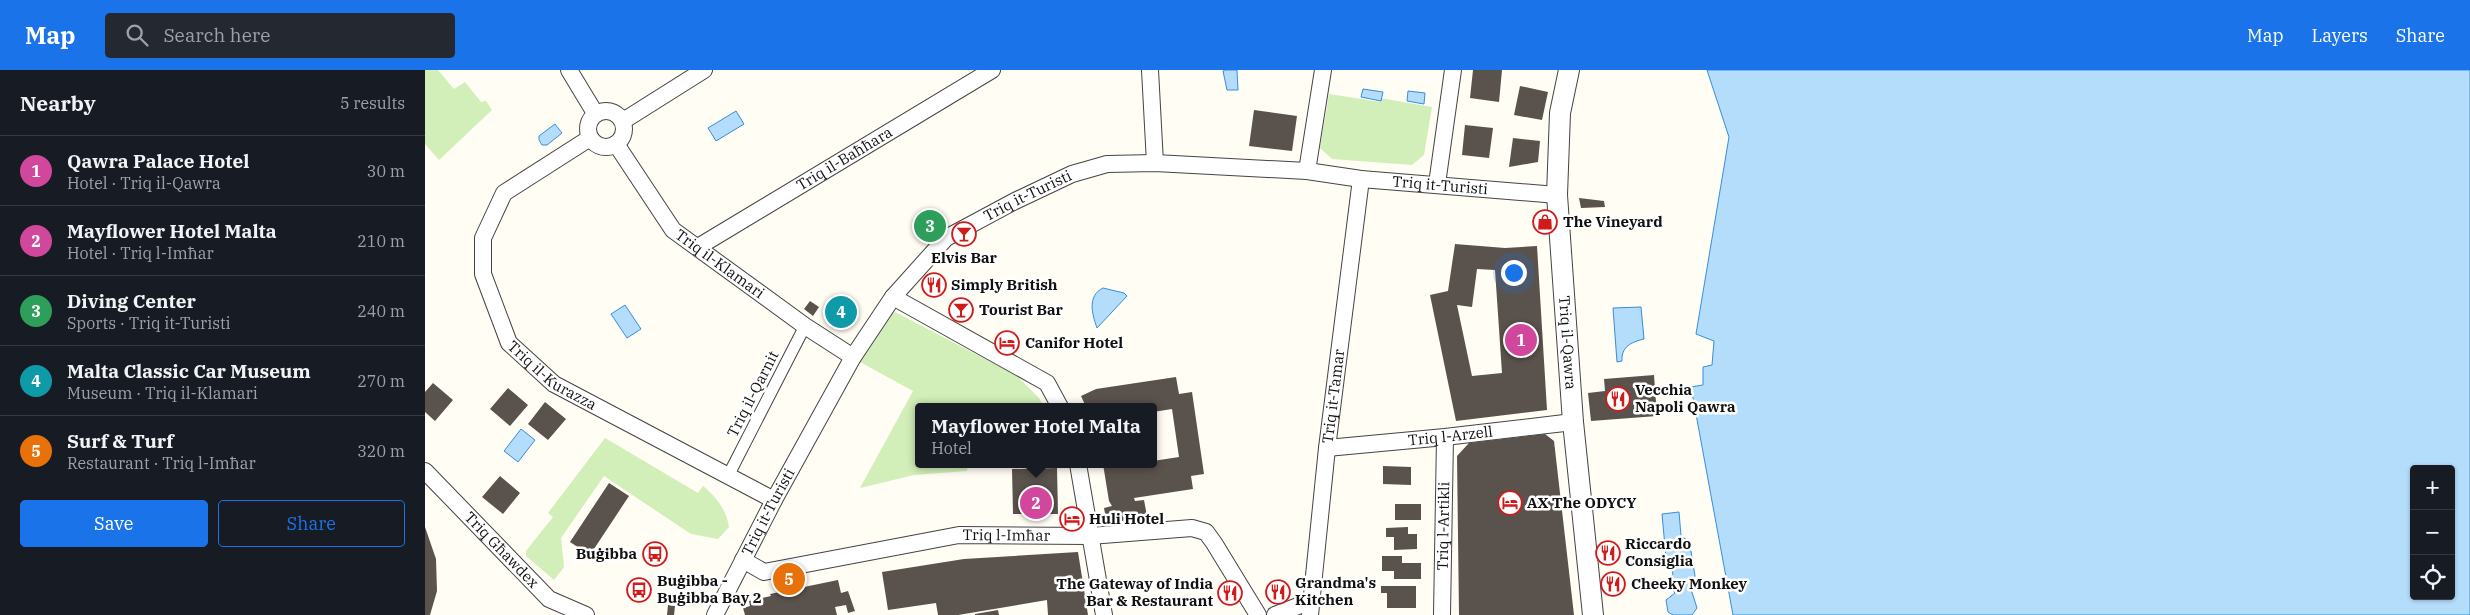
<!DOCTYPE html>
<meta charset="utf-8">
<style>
:root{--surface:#171b24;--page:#242831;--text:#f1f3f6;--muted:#9ea1a6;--line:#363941;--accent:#1a73e8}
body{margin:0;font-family:"IBM Plex Serif",serif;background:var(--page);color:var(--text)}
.controls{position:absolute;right:15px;bottom:15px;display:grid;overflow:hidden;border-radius:5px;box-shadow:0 1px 4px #0004}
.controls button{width:45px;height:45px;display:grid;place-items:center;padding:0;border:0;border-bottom:1px solid var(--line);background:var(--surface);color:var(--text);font:25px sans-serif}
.you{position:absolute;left:1088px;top:202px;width:18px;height:18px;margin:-12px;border:4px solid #fff;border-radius:50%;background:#1a73e8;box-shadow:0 0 0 8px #1a73e833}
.badge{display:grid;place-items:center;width:32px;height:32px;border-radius:50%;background:var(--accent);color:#fff;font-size:16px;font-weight:700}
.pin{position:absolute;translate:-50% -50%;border:2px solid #fff;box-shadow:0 1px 5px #0006}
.popup{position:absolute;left:490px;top:333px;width:242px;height:65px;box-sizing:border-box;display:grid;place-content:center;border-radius:5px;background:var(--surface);filter:drop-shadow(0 1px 4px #0005);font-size:16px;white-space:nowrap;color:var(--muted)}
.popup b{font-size:19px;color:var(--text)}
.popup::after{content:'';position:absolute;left:50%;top:100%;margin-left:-10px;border:10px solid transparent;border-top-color:var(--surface)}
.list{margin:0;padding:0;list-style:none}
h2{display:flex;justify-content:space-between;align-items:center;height:65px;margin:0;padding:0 20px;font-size:21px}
h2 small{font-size:16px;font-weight:400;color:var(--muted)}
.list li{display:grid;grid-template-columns:32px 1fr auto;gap:15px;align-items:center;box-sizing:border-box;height:70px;padding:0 20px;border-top:1px solid var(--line)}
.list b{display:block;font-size:19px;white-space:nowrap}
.list p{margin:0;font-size:16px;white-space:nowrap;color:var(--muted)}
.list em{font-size:16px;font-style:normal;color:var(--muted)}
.actions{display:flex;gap:10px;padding:15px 20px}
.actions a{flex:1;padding:11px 0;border:1px solid var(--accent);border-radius:5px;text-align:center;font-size:18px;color:var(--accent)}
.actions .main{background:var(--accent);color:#fff}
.icon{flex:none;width:28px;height:28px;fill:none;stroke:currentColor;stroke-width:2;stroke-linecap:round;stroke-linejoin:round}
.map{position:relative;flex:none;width:2045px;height:545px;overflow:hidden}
header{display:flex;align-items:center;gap:30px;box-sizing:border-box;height:70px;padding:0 25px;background:var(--accent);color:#fff}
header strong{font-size:24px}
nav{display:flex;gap:28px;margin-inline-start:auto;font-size:18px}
.search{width:350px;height:45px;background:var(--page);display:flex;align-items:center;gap:12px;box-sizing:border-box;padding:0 18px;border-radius:5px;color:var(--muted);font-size:19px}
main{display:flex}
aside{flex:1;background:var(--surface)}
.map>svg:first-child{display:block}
.green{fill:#d2eeb9}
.water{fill:#b4ddfb;stroke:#348fd9;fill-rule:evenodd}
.building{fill:#5a524c;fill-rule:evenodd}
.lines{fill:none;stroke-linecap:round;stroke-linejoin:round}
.pedestrian-casing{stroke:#444;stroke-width:13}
.minor-casing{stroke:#444;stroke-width:18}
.tertiary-casing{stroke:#444;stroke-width:22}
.pedestrian{stroke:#fff;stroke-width:11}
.minor{stroke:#fff;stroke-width:16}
.tertiary{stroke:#fff;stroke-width:20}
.labels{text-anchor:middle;stroke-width:5;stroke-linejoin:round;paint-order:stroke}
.street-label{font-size:15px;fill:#111;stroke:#fff}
.poi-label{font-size:15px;font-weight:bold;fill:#111;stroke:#fff;text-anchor:start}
</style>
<header>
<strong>Map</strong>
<div class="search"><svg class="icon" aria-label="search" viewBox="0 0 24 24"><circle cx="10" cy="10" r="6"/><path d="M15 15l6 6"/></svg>Search here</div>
<nav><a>Map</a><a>Layers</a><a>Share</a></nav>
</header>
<main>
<aside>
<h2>Nearby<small>5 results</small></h2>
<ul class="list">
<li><span class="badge" style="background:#d1479c">1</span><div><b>Qawra Palace Hotel</b><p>Hotel · Triq il-Qawra</p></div><em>30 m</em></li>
<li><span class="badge" style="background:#d1479c">2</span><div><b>Mayflower Hotel Malta</b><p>Hotel · Triq l-Imħar</p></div><em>210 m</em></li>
<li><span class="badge" style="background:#2e9e5b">3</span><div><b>Diving Center</b><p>Sports · Triq it-Turisti</p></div><em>240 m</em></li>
<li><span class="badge" style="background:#0f9aa8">4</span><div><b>Malta Classic Car Museum</b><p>Museum · Triq il-Klamari</p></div><em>270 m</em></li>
<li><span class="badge" style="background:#e8710a">5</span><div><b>Surf &amp; Turf</b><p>Restaurant · Triq l-Imħar</p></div><em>320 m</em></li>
</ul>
<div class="actions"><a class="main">Save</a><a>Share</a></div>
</aside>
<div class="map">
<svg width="2045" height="545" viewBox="0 0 2045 545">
<rect width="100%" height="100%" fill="#fffdf4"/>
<!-- green -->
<path class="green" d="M 0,0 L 13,0 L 29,19 L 40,12 L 56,32 L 61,31 L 67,40 L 14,90 L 0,74 Z
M 904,24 L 956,32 L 955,28 L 1007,37 L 999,85 L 987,95 L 907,89 L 895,78 Z
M 470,242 L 591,305 L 614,328 L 619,337 L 494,337 L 494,394 L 543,394 L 542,401 L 489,405 L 435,418 L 488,321 L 435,292 L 460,246 Z
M 180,368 L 273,423 L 278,416 C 292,428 301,439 304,457 L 293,469 L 266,464 L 179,406 L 136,468 L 139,497 L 129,510 L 101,486 L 101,481 L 128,447 L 123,443 Z"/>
<!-- water -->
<path class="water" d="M 800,0 L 812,0 L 813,20 L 802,20 L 798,1 Z
M 1282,0 L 2045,0 L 2045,545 L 1308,545 L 1266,317 L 1278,315 L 1278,297 L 1287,295 L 1289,271 L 1271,264 L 1304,67 ZM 1989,399 L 2026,399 L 2026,526 L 1989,526 Z
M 938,19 L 958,22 L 956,31 L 936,27 Z
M 983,21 L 1000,23 L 999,34 L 982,31 Z
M 311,41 L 319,54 L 291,71 L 283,58 Z
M 130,54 L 137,63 L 122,75 L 117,75 L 114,70 L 114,66 Z
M 678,218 L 699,223 L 702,226 L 672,258 C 667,244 662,226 678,218 Z
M 200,235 L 216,259 L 202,268 L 186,244 Z
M 1216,237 L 1219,269 C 1206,272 1196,277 1197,291 L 1192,292 L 1188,238 Z
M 96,359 L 110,370 L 93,392 L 79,381 Z
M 1254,442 L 1256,466 L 1265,472 L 1261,478 L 1266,481 L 1270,506 L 1265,516 L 1272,538 L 1267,545 L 1248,545 L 1243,542 L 1241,530 L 1250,523 L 1245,518 L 1244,507 L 1248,505 L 1246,492 L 1241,488 L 1237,444 Z"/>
<!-- building -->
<path class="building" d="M 1048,0 L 1077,0 L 1074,32 L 1045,28 Z
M 1095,16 L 1123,22 L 1117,50 L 1089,45 Z
M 829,40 L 872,46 L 867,81 L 824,76 Z
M 1040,55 L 1068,58 L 1064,88 L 1037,85 Z
M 1088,68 L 1115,71 L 1113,92 L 1084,97 Z
M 1154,128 L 1179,131 L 1180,137 L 1156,138 Z
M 1030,174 L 1080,178 L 1112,176 L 1122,340 L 1031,351 L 1005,225 L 1023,221 ZM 1052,199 L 1070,200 L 1077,303 L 1047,306 L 1032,235 L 1047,237 Z
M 385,231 L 394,237 L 388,246 L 379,239 Z
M 1229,305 L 1232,346 L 1166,351 L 1163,323 L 1180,321 L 1179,309 Z
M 751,307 L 754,324 L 767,322 L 779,404 L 766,406 L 768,419 L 709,428 L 710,431 L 719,430 L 722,446 L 682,454 L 679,438 L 687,436 L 684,431 L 678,394 L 691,394 L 692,397 L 728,394 L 728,391 L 754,387 L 747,339 L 728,342 L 728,337 L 661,337 L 656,326 L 671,319 Z
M 8,313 L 28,330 L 10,351 L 0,342 L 0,322 Z
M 83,318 L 103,335 L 85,356 L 65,339 Z
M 120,332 L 141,349 L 123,370 L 103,354 Z
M 1120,364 L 1129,371 L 1149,545 L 1034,545 L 1032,386 L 1044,373 Z
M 958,396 L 986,397 L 986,415 L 958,414 Z
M 632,398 L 633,444 L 588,444 L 587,399 Z
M 75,406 L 95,423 L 78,444 L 57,427 Z
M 184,413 L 204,426 L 165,485 L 145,472 Z
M 970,434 L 996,434 L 996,450 L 970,450 Z
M 0,457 L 11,489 L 12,521 L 5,545 L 0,545 Z
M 983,457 L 983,464 L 992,464 L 992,479 L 969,480 L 969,467 L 961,467 L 961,458 Z
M 653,482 L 663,545 L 623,545 L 622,530 L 533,545 L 513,545 L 511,533 L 463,540 L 457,502 L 539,489 Z
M 957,486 L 977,486 L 977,493 L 996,493 L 996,509 L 969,509 L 969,501 L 957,501 Z
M 413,510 L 416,523 L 423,521 L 430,541 L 423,543 L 421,535 L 410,537 L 412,545 L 320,545 L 318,538 L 325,536 L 324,531 L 346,526 L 345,524 Z
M 956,516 L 991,516 L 991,538 L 962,538 L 962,523 L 956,523 Z
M 243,535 L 250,536 L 249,545 L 242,545 Z
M 573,540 L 574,545 L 550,545 L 550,544 Z"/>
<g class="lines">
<!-- pedestrian casing -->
<g class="pedestrian-casing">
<path id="pedestrian" d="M 303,406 L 380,256"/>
</g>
<!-- minor casing -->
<g class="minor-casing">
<g id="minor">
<path d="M 144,0 L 170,43"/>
<path d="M 725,0 L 730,93"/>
<circle cx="181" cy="59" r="18"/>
<path d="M 198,51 L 279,0"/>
<path id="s1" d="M 165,68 L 79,123 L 58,168 L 58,204 L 84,273 L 129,314 L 349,430"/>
<path id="s2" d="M 191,74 L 248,160 L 380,256 L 428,287"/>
<path d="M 882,101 L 898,0"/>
<path d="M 1012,114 L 1028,0"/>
<path id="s3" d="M 273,177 L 567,0"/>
<path d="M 468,227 L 622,313 L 635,337"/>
<path id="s4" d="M 902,378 L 1020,367 L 1148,352"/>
<path d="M 653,394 L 679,545"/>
<path id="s5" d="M 0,401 L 124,529 L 161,545"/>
<path id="s6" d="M 318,490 L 339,502 L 534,465 L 665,466 L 767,458 L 781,462 L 789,473 L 833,545"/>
<path id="s7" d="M 290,545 L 349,430 L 428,287 L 468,227 L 521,168 L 590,131 L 647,104 L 682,94 L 730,93 L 882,101 L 936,109 L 1132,125"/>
<path d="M 850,545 L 886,531"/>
<path id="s8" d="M 885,545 L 902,378 L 936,109"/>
<path id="s9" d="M 1017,545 L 1020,367"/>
</g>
</g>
<!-- tertiary casing -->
<g class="tertiary-casing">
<g id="tertiary">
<path id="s10" d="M 1144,0 L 1135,43 L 1132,125 L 1148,352 L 1168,545"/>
</g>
</g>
<!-- pedestrian -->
<use href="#pedestrian" class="pedestrian"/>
<!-- minor -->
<use href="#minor" class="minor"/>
<!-- tertiary -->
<use href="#tertiary" class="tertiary"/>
</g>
<!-- icons -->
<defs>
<g id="shop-ring" transform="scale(1.25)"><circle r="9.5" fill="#fff" stroke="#cf1b1a" stroke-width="1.5"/><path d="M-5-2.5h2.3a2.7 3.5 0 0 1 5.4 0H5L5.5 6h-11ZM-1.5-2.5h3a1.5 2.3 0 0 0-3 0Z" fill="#cf1b1a"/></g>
<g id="bar-ring" transform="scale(1.25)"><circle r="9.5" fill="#fff" stroke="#cf1b1a" stroke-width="1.5"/><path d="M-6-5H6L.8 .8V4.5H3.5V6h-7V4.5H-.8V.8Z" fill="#cf1b1a"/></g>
<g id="restaurant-ring" transform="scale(1.25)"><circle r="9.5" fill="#fff" stroke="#cf1b1a" stroke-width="1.5"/><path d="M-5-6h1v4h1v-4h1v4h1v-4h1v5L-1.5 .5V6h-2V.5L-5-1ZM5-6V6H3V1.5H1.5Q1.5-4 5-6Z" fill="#cf1b1a"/></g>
<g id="hotel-ring" transform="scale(1.25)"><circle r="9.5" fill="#fff" stroke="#cf1b1a" stroke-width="1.5"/><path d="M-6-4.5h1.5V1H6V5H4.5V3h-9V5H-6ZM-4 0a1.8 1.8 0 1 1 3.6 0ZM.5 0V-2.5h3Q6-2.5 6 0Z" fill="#cf1b1a"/></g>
<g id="bus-ring" transform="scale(1.25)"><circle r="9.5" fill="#fff" stroke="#cf1b1a" stroke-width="1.5"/><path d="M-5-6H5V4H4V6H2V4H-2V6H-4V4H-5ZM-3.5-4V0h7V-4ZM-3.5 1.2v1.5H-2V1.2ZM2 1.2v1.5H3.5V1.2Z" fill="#cf1b1a"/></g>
</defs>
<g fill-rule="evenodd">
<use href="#shop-ring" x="1120" y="152"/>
<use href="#bar-ring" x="539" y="164"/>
<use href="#restaurant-ring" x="509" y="215"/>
<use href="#bar-ring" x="536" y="240"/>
<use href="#hotel-ring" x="582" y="273"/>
<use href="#restaurant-ring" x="1193" y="329"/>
<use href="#hotel-ring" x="1085" y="433"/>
<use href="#hotel-ring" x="647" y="449"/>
<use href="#restaurant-ring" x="1183" y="483"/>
<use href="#bus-ring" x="230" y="484"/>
<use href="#restaurant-ring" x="1188" y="514"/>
<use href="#bus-ring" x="214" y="520"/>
<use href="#restaurant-ring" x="853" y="522"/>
<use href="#restaurant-ring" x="805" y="523"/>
</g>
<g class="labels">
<!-- street labels -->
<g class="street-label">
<text dy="5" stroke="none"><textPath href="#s3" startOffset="171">Triq il-Baħħara</textPath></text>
<text dy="5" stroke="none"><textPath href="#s7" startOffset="956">Triq it-Turisti</textPath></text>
<text dy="5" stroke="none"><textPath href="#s7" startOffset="536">Triq it-Turisti</textPath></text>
<text dy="5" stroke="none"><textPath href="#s2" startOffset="161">Triq il-Klamari</textPath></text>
<text dy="5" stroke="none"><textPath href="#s10" startOffset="274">Triq il-Qawra</textPath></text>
<text dy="5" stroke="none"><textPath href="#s1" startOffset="316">Triq il-Kurazza</textPath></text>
<text transform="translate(328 324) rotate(-63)" y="5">Triq il-Qarnit</text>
<text dy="5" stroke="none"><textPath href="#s8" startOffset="220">Triq it-Tamar</textPath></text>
<text dy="5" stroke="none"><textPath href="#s4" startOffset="124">Triq l-Arzell</textPath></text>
<text dy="5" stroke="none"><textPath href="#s7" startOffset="116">Triq it-Turisti</textPath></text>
<text dy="5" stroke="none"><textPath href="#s9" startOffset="89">Triq l-Artikli</textPath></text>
<text dy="5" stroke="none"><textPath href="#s6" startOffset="270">Triq l-Imħar</textPath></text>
<text dy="5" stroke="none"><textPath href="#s5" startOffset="110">Triq Għawdex</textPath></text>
</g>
<!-- poi labels -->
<g class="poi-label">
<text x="1138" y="157">The Vineyard</text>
<text x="539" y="193" text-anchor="middle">Elvis Bar</text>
<text x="526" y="220">Simply British</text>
<text x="554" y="245">Tourist Bar</text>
<text x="600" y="278">Canifor Hotel</text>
<text x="1210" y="325">Vecchia<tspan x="1210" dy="17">Napoli Qawra</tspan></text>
<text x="1102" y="438">AX The ODYCY</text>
<text x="664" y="454">Huli Hotel</text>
<text x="1200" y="479">Riccardo<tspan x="1200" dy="17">Consiglia</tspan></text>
<text x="212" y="489" text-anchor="end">Buġibba</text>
<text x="232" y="516">Buġibba -<tspan x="232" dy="17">Buġibba Bay 2</tspan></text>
<text x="870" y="518">Grandma's<tspan x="870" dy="17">Kitchen</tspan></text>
<text x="788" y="519" text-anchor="end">The Gateway of India<tspan x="788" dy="17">Bar &amp; Restaurant</tspan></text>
<text x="1206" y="519">Cheeky Monkey</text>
</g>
</g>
</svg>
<div class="controls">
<button>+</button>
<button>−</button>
<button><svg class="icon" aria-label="locate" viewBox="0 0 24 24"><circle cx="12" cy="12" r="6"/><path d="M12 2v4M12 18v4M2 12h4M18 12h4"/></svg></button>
</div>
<div class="you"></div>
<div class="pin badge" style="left:1096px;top:270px;background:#d1479c">1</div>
<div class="pin badge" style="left:611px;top:433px;background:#d1479c">2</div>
<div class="popup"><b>Mayflower Hotel Malta</b>Hotel</div>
<div class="pin badge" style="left:505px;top:156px;background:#2e9e5b">3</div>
<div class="pin badge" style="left:416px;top:242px;background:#0f9aa8">4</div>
<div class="pin badge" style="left:364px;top:509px;background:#e8710a">5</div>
</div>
</main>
